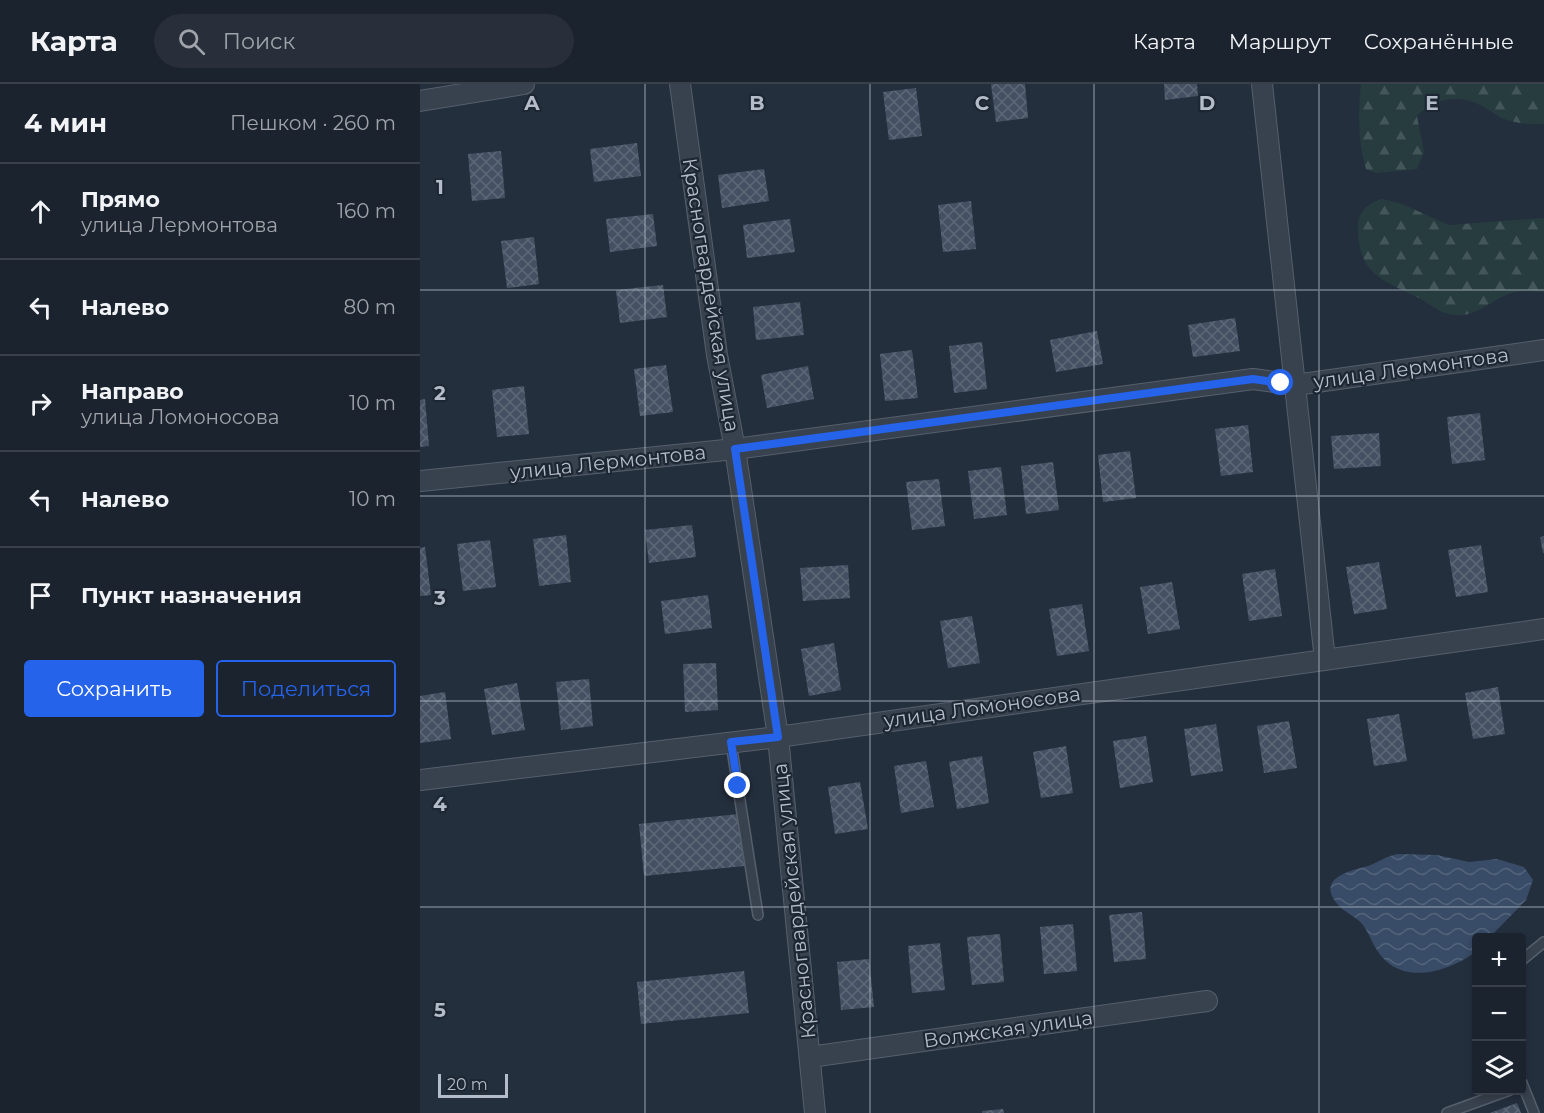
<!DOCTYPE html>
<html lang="ru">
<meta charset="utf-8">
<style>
:root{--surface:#1b232e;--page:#282f3a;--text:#f1f3f6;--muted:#a0a4aa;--line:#39404a;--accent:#2563eb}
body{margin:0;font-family:Montserrat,sans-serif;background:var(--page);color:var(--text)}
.controls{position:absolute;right:18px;bottom:18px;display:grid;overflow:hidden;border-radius:6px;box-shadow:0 3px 9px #0003}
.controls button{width:54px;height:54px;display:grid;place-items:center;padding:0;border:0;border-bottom:2px solid var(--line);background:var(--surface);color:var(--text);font:30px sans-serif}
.scale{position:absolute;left:18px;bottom:15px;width:70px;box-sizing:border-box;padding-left:6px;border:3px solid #b4bcc9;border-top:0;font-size:16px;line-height:21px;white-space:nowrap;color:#b4bcc9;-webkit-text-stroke:4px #1d2633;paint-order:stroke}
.stop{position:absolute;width:18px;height:18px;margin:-14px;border:4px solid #2563eb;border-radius:50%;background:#fff}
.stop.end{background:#2563eb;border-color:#fff;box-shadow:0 2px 6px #0008}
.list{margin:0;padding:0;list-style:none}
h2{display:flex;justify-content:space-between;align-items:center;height:78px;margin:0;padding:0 24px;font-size:26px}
h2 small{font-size:20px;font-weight:400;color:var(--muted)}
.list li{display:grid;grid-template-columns:39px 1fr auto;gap:18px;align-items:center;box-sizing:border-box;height:96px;padding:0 24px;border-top:2px solid var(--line)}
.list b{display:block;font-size:22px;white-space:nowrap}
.list p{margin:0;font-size:20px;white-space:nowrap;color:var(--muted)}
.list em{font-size:20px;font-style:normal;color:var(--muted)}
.actions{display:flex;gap:12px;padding:18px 24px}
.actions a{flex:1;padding:14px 0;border:2px solid var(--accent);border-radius:6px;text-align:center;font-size:21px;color:var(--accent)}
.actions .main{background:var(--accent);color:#fff}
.icon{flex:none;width:33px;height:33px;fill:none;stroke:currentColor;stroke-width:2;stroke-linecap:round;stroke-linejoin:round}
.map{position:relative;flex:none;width:1124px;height:1029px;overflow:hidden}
header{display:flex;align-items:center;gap:36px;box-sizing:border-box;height:84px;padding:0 30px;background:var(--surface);border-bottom:2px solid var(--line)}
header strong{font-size:28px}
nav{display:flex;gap:33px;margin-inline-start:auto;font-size:21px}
.search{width:420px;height:54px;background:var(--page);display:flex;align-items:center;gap:15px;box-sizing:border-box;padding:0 21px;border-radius:33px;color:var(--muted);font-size:22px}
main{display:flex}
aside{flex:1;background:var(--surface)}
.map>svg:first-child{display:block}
.forest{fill:url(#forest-firs)}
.water{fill:url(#water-waves)}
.building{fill:url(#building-cross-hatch)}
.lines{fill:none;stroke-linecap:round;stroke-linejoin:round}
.lane-casing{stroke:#565f6c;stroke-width:12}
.street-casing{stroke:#565f6c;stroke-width:22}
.lane{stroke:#38414e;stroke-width:9}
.street{stroke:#38414e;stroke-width:20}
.route{stroke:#2563eb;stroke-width:8}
.grid{fill:none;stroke:#b4bcc9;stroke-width:1.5;stroke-opacity:0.55}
.labels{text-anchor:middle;stroke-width:4.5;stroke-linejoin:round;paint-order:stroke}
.street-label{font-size:20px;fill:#b4bcc9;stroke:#1d2633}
.grid-label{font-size:20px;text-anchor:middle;font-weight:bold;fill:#b4bcc9;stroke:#1d2633;stroke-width:4.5;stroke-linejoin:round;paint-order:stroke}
</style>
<header>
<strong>Карта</strong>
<div class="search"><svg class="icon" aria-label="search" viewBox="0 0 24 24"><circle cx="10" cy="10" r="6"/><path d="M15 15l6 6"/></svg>Поиск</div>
<nav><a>Карта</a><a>Маршрут</a><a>Сохранённые</a></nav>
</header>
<main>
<aside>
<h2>4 мин<small>Пешком · 260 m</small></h2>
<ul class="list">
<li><svg class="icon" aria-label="ahead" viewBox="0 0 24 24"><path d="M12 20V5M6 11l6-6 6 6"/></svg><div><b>Прямо</b><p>улица Лермонтова</p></div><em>160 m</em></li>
<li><svg class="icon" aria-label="left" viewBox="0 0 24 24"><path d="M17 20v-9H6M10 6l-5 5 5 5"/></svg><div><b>Налево</b></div><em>80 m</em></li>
<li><svg class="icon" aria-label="right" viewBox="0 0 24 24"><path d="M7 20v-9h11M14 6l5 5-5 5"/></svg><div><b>Направо</b><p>улица Ломоносова</p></div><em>10 m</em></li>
<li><svg class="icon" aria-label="left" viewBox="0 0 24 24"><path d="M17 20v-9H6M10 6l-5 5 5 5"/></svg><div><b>Налево</b></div><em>10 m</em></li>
<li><svg class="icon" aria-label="arrive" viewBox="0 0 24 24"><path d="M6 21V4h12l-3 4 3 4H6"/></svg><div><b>Пункт назначения</b></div></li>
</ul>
<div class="actions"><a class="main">Сохранить</a><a>Поделиться</a></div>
</aside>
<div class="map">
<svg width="1124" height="1029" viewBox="0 0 1124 1029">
<defs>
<pattern id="forest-firs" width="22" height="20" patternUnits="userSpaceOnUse" patternTransform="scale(1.5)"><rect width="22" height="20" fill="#263c3f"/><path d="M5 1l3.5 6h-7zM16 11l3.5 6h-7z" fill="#435659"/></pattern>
<pattern id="water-waves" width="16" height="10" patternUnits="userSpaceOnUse" patternTransform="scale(1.5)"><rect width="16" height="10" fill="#394c67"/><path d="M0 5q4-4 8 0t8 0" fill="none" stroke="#53647b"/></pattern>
<pattern id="building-cross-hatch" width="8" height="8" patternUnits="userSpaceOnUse" patternTransform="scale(1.5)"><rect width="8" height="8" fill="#455162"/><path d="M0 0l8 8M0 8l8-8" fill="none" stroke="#5d6877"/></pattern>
</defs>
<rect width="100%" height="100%" fill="#242f3e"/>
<!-- forest -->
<path class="forest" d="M 941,0 L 1124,0 L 1124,40 C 1110,40 1095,40 1082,34 C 1075,31 1069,25 1062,22 C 1038,9 1015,14 997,32 L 1004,68 L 997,85 L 956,89 L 946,85 C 938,58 938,28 941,0 Z
M 962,115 L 982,120 L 1029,141 L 1124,134 L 1124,208 C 1114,208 1102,206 1092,209 C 1068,216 1057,236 1029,230 C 1018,228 1007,218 997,213 C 960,195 938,189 938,143 C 938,128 948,119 962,115 Z"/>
<!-- water -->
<path class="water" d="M 978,770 L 1017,771 L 1049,778 L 1077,775 L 1104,783 L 1113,796 L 1106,816 L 1070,853 L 1056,854 L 1054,869 C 1031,886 989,900 965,876 C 954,866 951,852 943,841 C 935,831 922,828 915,817 C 898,793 933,786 948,782 C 959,778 966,772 978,770 Z"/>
<!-- building -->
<path class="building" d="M 571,0 L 605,0 L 608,34 L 576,38 Z
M 744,0 L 777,0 L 778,12 L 745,16 Z
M 496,4 L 502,52 L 469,56 L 463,8 Z
M 217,59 L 221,92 L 174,98 L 170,65 Z
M 81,67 L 85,114 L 52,117 L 48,70 Z
M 344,85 L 349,117 L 302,124 L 298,91 Z
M 551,117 L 556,165 L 523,168 L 518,121 Z
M 233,130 L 237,162 L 190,168 L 186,135 Z
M 370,135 L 375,168 L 327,174 L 323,141 Z
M 114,153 L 119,200 L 87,204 L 81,157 Z
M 243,201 L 247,233 L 200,239 L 196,206 Z
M 380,218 L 384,251 L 336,256 L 333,223 Z
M 815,234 L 820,267 L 773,273 L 768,241 Z
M 677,247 L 683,280 L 636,288 L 630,256 Z
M 562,258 L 567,305 L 534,309 L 529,262 Z
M 492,266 L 498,314 L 465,317 L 460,270 Z
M 246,281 L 253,328 L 220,332 L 214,285 Z
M 388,282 L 394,315 L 347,324 L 341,291 Z
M 104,302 L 109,350 L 77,353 L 72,306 Z
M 5,315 L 9,362 L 0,363 L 0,316 Z
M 1060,329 L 1065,376 L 1032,380 L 1027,333 Z
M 828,341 L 833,388 L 801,392 L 795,345 Z
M 959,349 L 961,382 L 914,385 L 911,352 Z
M 710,367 L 716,414 L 683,418 L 678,371 Z
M 633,378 L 639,426 L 606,430 L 601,382 Z
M 581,383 L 587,431 L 554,435 L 548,387 Z
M 519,395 L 525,442 L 492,446 L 486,398 Z
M 272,441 L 276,473 L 229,479 L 225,446 Z
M 146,451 L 151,498 L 119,502 L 113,455 Z
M 1124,452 L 1124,469 L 1123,469 L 1120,453 Z
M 70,456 L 76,503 L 43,507 L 37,460 Z
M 1061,461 L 1068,508 L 1036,513 L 1028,466 Z
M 5,463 L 11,511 L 0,512 L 0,464 Z
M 959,478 L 967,525 L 934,530 L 926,483 Z
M 428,481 L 430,514 L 383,517 L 380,484 Z
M 855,485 L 862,532 L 829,537 L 822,490 Z
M 752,498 L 760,545 L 728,550 L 720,503 Z
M 288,511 L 292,544 L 245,550 L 241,517 Z
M 662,520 L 669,567 L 637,572 L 629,525 Z
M 552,532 L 560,579 L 528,584 L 520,537 Z
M 414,559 L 421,606 L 389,612 L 381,565 Z
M 296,579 L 298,626 L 265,628 L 263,580 Z
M 169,595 L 173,642 L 141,646 L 136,598 Z
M 97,599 L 105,646 L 72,651 L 64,605 Z
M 1078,603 L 1085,650 L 1053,655 L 1045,609 Z
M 25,608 L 31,655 L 0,659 L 0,612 Z
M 979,630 L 987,677 L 954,682 L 947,635 Z
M 869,637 L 877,684 L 844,689 L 837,642 Z
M 796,640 L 803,687 L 771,692 L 764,645 Z
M 726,652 L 733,698 L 700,704 L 693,657 Z
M 646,662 L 653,709 L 621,714 L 613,668 Z
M 562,672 L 569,719 L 537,725 L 529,678 Z
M 506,677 L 514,723 L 481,729 L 474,682 Z
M 440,698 L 448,745 L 415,750 L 408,703 Z
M 319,730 L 324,782 L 224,792 L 219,740 Z
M 722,828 L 726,875 L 694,878 L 689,831 Z
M 653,840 L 657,887 L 624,890 L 620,843 Z
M 580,850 L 584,898 L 552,901 L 547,853 Z
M 520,859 L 525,906 L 492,909 L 488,862 Z
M 449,875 L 454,923 L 421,926 L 417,878 Z
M 324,887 L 329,929 L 221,940 L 217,898 Z
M 1097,1019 L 1101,1029 L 1070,1029 Z
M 583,1025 L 584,1029 L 562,1029 L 562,1027 Z"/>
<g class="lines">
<!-- lane casing -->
<g class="lane-casing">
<path id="lane" d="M 311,659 L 338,831
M 1102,876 L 1124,858
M 1102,999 L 1114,1029
M 1027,1029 L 1090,1006"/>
</g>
<!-- street casing -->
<g class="street-casing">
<path id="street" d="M 260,0 L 297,271 L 315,365 L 358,653 L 395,1029
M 842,0 L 905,576
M 0,17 L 104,0
M 0,397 L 315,365 L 833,295 L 875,301 L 1124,266
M 0,696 L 358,653 L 1124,545
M 390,973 L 787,917"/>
</g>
<!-- lane -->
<use href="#lane" class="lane"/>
<!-- street -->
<use href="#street" class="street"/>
</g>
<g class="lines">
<!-- route -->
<path class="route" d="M 318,702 L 311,658 L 358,653 L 315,365 L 833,295 L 861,299"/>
</g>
<!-- grid -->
<path class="grid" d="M 225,0 L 225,1029M 450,0 L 450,1029M 674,0 L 674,1029M 899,0 L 899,1029M 0,206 L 1124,206M 0,412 L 1124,412M 0,617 L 1124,617M 0,823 L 1124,823"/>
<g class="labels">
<!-- street labels -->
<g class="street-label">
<text transform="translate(291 211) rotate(81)" y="7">Красногвардейская улица</text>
<text transform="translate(991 284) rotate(-8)" y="7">улица Лермонтова</text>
<text transform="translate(188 378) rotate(-6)" y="7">улица Лермонтова</text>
<text transform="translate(562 623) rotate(-8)" y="7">улица Ломоносова</text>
<text transform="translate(374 817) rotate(-96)" y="7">Красногвардейская улица</text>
<text transform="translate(588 945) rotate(-8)" y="7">Волжская улица</text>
</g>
</g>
<g class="grid-label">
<text x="112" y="26">A</text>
<text x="337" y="26">B</text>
<text x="562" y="26">C</text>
<text x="787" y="26">D</text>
<text x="1012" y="26">E</text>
<text x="20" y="110">1</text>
<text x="20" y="316">2</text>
<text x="20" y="521">3</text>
<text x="20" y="727">4</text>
<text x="20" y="933">5</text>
</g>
</svg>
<div class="controls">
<button>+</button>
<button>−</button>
<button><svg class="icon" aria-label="layers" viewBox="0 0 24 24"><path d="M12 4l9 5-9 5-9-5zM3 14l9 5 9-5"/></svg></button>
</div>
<div class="scale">20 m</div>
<div class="stop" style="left:861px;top:299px"></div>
<div class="stop end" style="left:318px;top:702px"></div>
</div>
</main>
